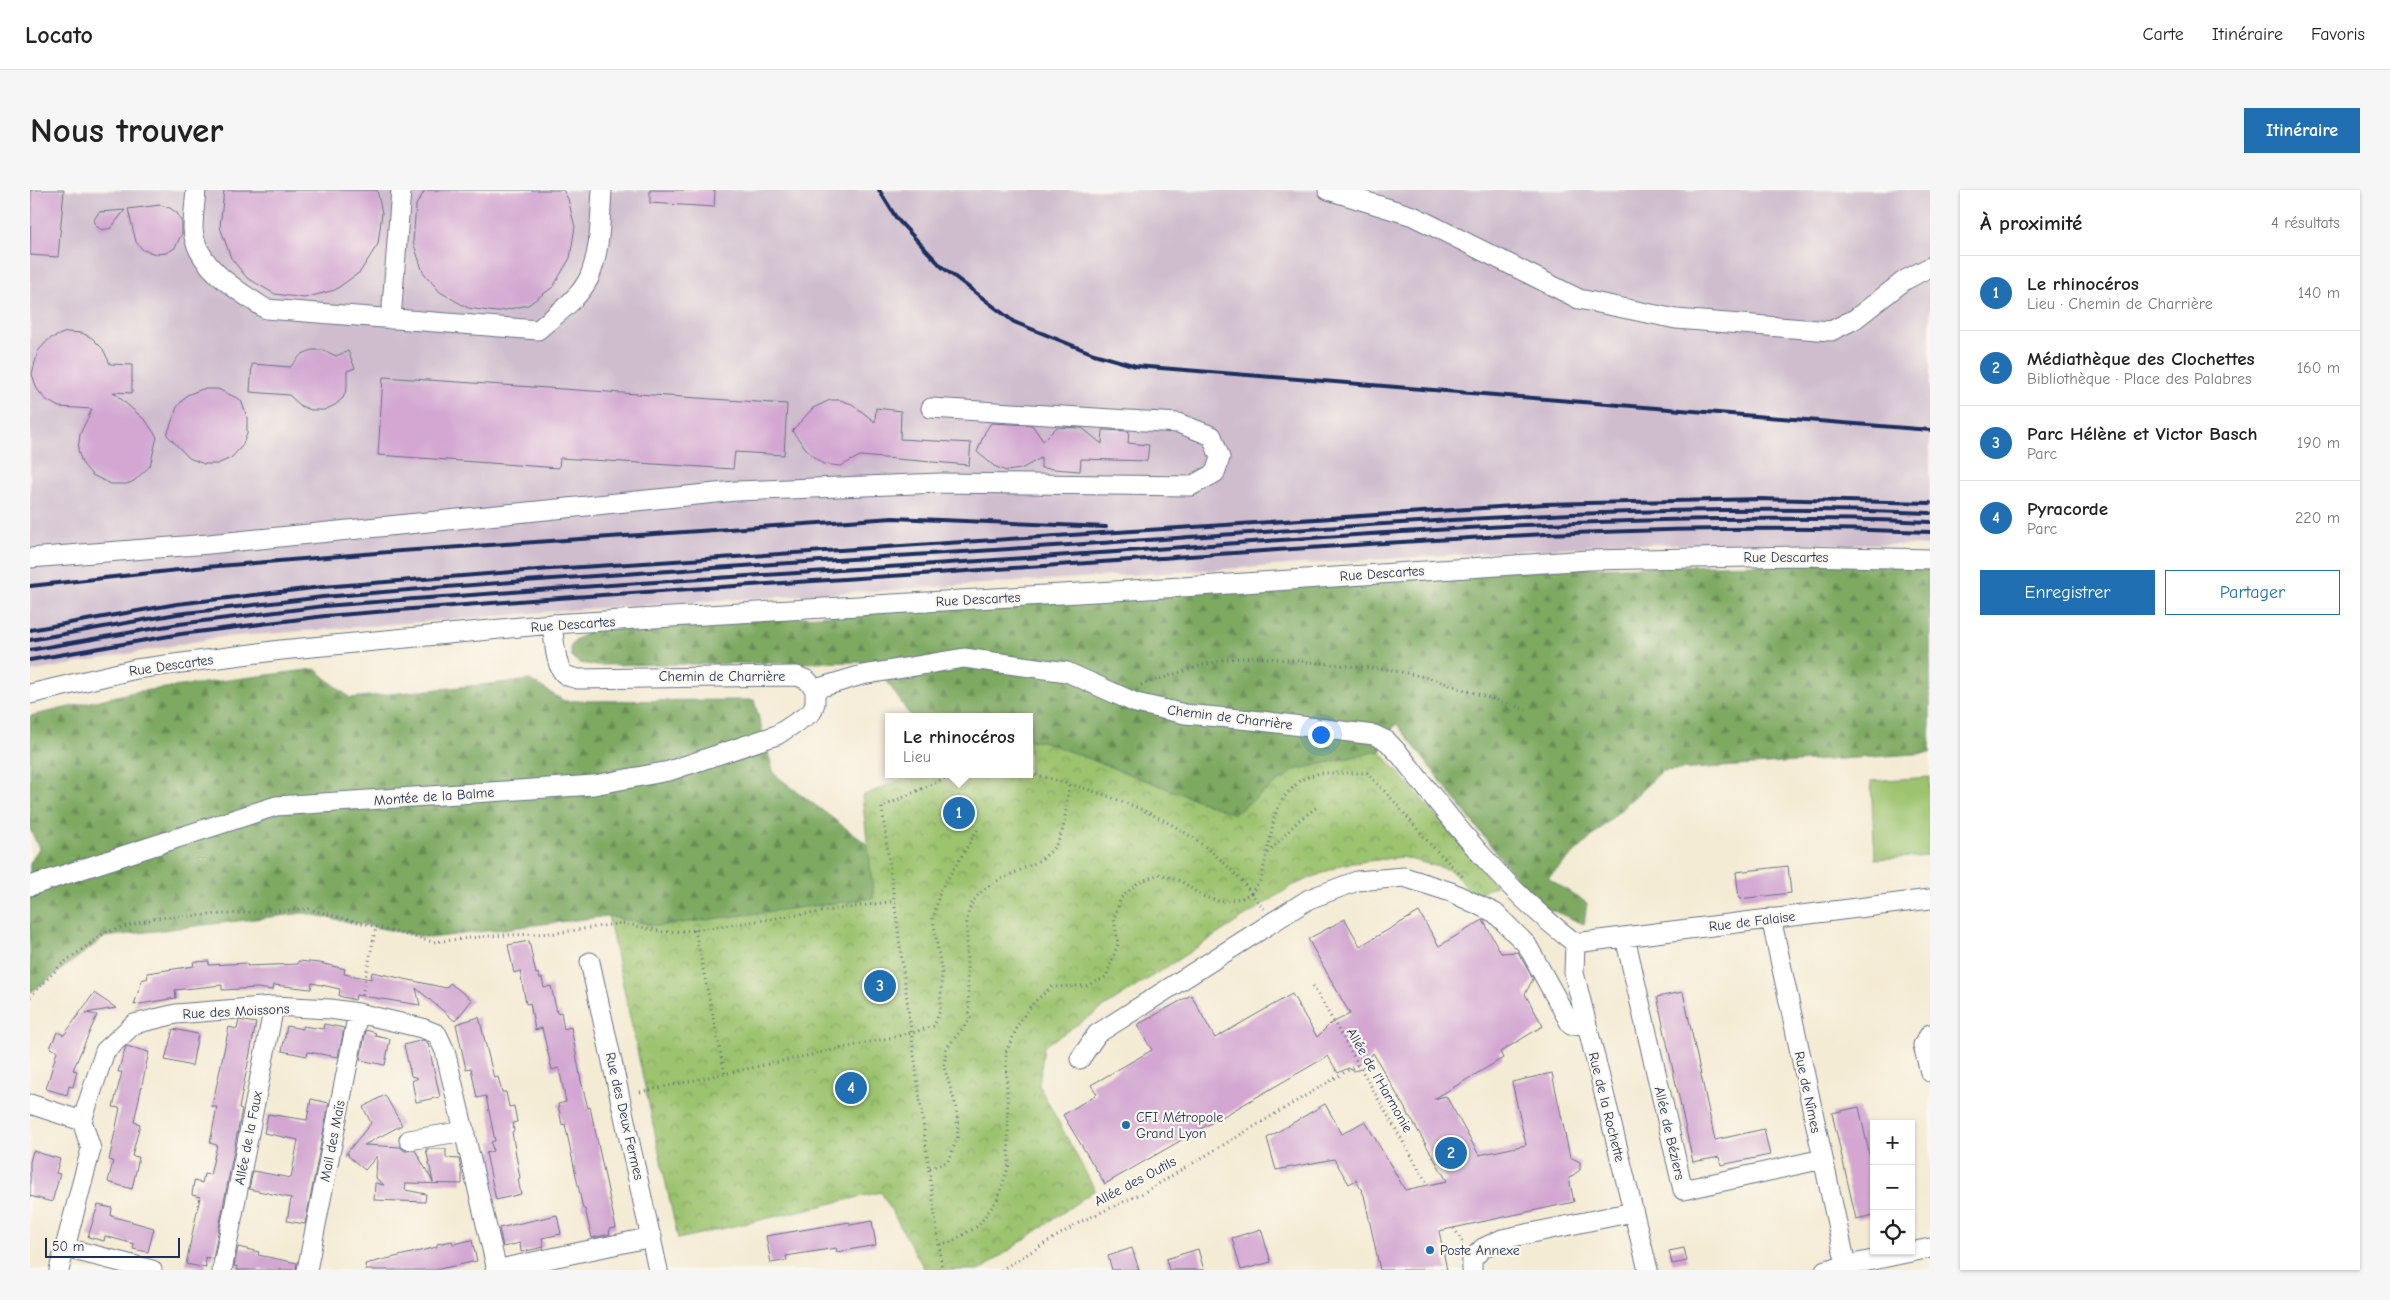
<!DOCTYPE html>
<html lang="fr">
<meta charset="utf-8">
<style>
:root{--surface:#fff;--page:#f6f6f6;--text:#222;--muted:#767676;--line:#e0e0e0;--accent:#1f6fb2}
body{margin:0;font-family:"Comic Neue",sans-serif;background:var(--page);color:var(--text)}
.controls{position:absolute;right:15px;bottom:15px;display:grid;overflow:hidden;border-radius:0px;box-shadow:0 1px 4px #0004}
.controls button{width:45px;height:45px;display:grid;place-items:center;padding:0;border:0;border-bottom:1px solid var(--line);background:var(--surface);color:var(--text);font:25px sans-serif}
.scale{position:absolute;left:15px;bottom:12px;width:135px;box-sizing:border-box;padding-left:5px;border:2px solid #1b2f5e;border-top:0;font-size:14px;line-height:18px;white-space:nowrap;color:#1b2f5e;-webkit-text-stroke:4px #fbf7ec;paint-order:stroke}
.you{position:absolute;left:1290px;top:544px;width:18px;height:18px;margin:-12px;border:4px solid #fff;border-radius:50%;background:#1a73e8;box-shadow:0 0 0 8px #1a73e833}
.badge{display:grid;place-items:center;width:32px;height:32px;border-radius:50%;background:var(--accent);color:#fff;font-size:16px;font-weight:700}
.pin{position:absolute;translate:-50% -50%;border:2px solid #fff;box-shadow:0 1px 5px #0006}
.popup{position:absolute;left:855px;top:523px;width:148px;height:65px;box-sizing:border-box;display:grid;place-content:center;border-radius:0px;background:var(--surface);filter:drop-shadow(0 1px 4px #0005);font-size:16px;white-space:nowrap;color:var(--muted)}
.popup b{font-size:19px;color:var(--text)}
.popup::after{content:'';position:absolute;left:50%;top:100%;margin-left:-10px;border:10px solid transparent;border-top-color:var(--surface)}
.list{margin:0;padding:0;list-style:none}
h2{display:flex;justify-content:space-between;align-items:center;height:65px;margin:0;padding:0 20px;font-size:21px}
h2 small{font-size:16px;font-weight:400;color:var(--muted)}
.list li{display:grid;grid-template-columns:32px 1fr auto;gap:15px;align-items:center;box-sizing:border-box;height:75px;padding:0 20px;border-top:1px solid var(--line)}
.list b{display:block;font-size:19px;white-space:nowrap}
.list p{margin:0;font-size:16px;white-space:nowrap;color:var(--muted)}
.list em{font-size:16px;font-style:normal;color:var(--muted)}
.actions{display:flex;gap:10px;padding:15px 20px}
.actions a{flex:1;padding:11px 0;border:1px solid var(--accent);border-radius:0px;text-align:center;font-size:18px;color:var(--accent)}
.actions .main{background:var(--accent);color:#fff}
.icon{flex:none;width:28px;height:28px;fill:none;stroke:currentColor;stroke-width:2;stroke-linecap:round;stroke-linejoin:round}
.map{position:relative;flex:none;width:1900px;height:1080px;overflow:hidden;border-radius:0px}
header{display:flex;align-items:center;gap:30px;box-sizing:border-box;height:70px;padding:0 25px;background:var(--surface);border-bottom:1px solid var(--line)}
header strong{font-size:24px}
nav{display:flex;gap:28px;margin-inline-start:auto;font-size:18px}
.intro{display:flex;align-items:center;justify-content:space-between;box-sizing:border-box;height:120px;padding:0 30px}
h1{margin:0;font-size:35px}
.button{padding:12px 22px;border-radius:0px;background:var(--accent);color:#fff;font-size:18px;font-weight:700}
main{display:flex;gap:30px;padding:0 30px}
aside{flex:1;background:var(--surface);border-radius:0px;box-shadow:0 1px 4px #0004}
.map>svg:first-child{display:block}
.industrial{fill:#cfbdce}
.green{fill:#9cc36e;stroke:#5c7966}
.forest{fill:url(#forest-firs);stroke:#4c6c60}
.park{fill:url(#park-crowns);stroke:#5c7966}
.building{fill:#d3a7d2}
.lines{fill:none;stroke-linecap:round;stroke-linejoin:round}
.minor-casing{stroke:#677187;stroke-width:21}
.path{stroke:#677187;stroke-width:3;stroke-dasharray:1 4;stroke-linecap:butt}
.minor{stroke:#fff;stroke-width:19}
.rail{stroke:#1b2f5e;stroke-width:4}
.poi-dot{fill:#1f6fb2;stroke:#fbf7ec;stroke-width:2}
.labels{text-anchor:middle;stroke-width:4.5;stroke-linejoin:round;paint-order:stroke}
.street-label{font-size:14px;fill:#1b2f5e;stroke:#fbf7ec}
.poi-label{font-size:14px;fill:#1b2f5e;stroke:#fbf7ec;text-anchor:start}
</style>
<header>
<strong>Locato</strong>
<nav><a>Carte</a><a>Itinéraire</a><a>Favoris</a></nav>
</header>
<div class="intro"><h1>Nous trouver</h1><a class="button">Itinéraire</a></div>
<main>
<div class="map">
<svg width="1900" height="1080" viewBox="0 0 1900 1080">
<defs>
<pattern id="forest-firs" width="22" height="20" patternUnits="userSpaceOnUse" patternTransform="scale(1.25)"><rect width="22" height="20" fill="#7da961"/><path d="M5 1l3.5 6h-7zM16 11l3.5 6h-7z" fill="#668a53"/></pattern>
<pattern id="park-crowns" width="20" height="18" patternUnits="userSpaceOnUse" patternTransform="scale(1.25)"><rect width="20" height="18" fill="#9cc36e"/><path d="M2 6a3 3 0 1 1 6 0M12 15a3 3 0 1 1 6 0" fill="none" stroke="#7e9f5e"/></pattern>
</defs>
<rect width="100%" height="100%" fill="#fbf7ec"/>
<filter id="ink" filterUnits="userSpaceOnUse"><feTurbulence type="fractalNoise" baseFrequency=".02" numOctaves="2"/><feDisplacementMap in="SourceGraphic" scale="10" xChannelSelector="R" yChannelSelector="G"/><feConvolveMatrix kernelMatrix="1 2 1 2 8 2 1 2 1" color-interpolation-filters="sRGB"/></filter>
<filter id="wash" filterUnits="userSpaceOnUse"><feTurbulence type="fractalNoise" baseFrequency=".0096" numOctaves="4" result="noise"/><feDisplacementMap in="SourceGraphic" scale="20" xChannelSelector="R" yChannelSelector="G"/><feGaussianBlur stdDeviation="1.12" result="paint"/><feColorMatrix in="noise" values="0 0 0 0 0 0 0 0 0 0 0 0 0 0 0 0 0 1.4 0 .05"/><feComposite in="paint" operator="in"/></filter>
<g filter="url(#wash)">
<rect width="100%" height="100%" fill="#f4ebd4"/>
<!-- industrial -->
<path class="industrial" d="M 0,0 L 1900,0 L 1900,356 L 1844,354 L 1595,354 L 553,419 L 184,448 L 0,482 Z"/>
<!-- green -->
<path class="green" d="M 1900,587 L 1900,666 L 1845,669 L 1841,591 Z"/>
<!-- forest -->
<path class="forest" d="M 1782,373 L 1900,376 L 1900,563 L 1632,581 L 1518,688 L 1557,713 L 1554,734 L 1512,716 L 1485,687 L 1366,533 L 1350,561 L 1265,580 L 1204,624 L 1012,551 L 999,550 L 999,527 L 881,527 L 844,472 L 562,475 L 549,473 L 541,466 L 541,456 L 547,449 L 561,441 L 1506,379 Z
M 285,479 L 320,508 L 500,490 L 534,511 L 724,510 L 744,584 L 838,655 L 844,708 L 629,736 L 578,726 L 400,748 L 274,723 L 75,747 L 0,803 L 0,674 L 9,658 L 0,639 L 0,526 L 104,502 Z"/>
<!-- park -->
<path class="park" d="M 999,550 L 1012,551 L 1204,624 L 1265,580 L 1350,561 L 1466,695 L 1445,706 L 1420,680 L 1372,667 L 1314,674 L 1262,696 L 1014,856 L 1009,896 L 1065,1000 L 951,1080 L 895,1080 L 851,1002 L 648,1049 L 578,726 L 629,736 L 844,708 L 832,606 L 884,584 L 999,584 Z"/>
<g id="blocks">
<!-- building -->
<path class="building" d="M 1,0 L 34,0 L 28,67 L 0,65 Z
M 194,0 L 347,0 L 352,23 L 348,54 L 330,82 L 305,100 L 274,108 L 245,104 L 217,88 L 201,68 L 190,37 Z
M 395,0 L 533,0 L 538,9 L 545,37 L 540,68 L 523,97 L 498,115 L 466,122 L 438,118 L 410,102 L 393,82 L 383,52 L 386,15 Z
M 620,0 L 685,0 L 684,17 L 620,13 Z
M 130,15 L 140,18 L 147,23 L 152,33 L 152,43 L 145,58 L 136,63 L 126,64 L 113,60 L 106,52 L 98,19 Z
M 95,20 L 81,38 L 72,40 L 66,36 L 64,30 L 69,22 Z
M 36,142 L 52,143 L 62,148 L 73,159 L 80,174 L 102,175 L 102,203 L 83,202 L 116,231 L 127,247 L 120,276 L 104,291 L 97,294 L 81,294 L 62,285 L 52,273 L 48,260 L 50,244 L 62,219 L 29,217 L 15,209 L 7,199 L 2,184 L 8,161 L 19,149 Z
M 282,160 L 293,160 L 306,166 L 318,161 L 325,178 L 317,181 L 317,198 L 313,208 L 305,215 L 294,220 L 281,220 L 271,216 L 259,205 L 220,202 L 222,174 L 260,177 L 272,164 Z
M 353,187 L 757,214 L 754,265 L 705,262 L 703,279 L 530,268 L 529,278 L 348,265 Z
M 172,199 L 188,199 L 211,210 L 217,227 L 217,244 L 212,256 L 201,268 L 187,274 L 174,274 L 159,268 L 137,245 L 147,217 L 157,205 Z
M 800,210 L 810,210 L 822,214 L 845,232 L 846,218 L 871,221 L 870,249 L 941,253 L 939,275 L 830,266 L 811,276 L 793,274 L 781,265 L 762,241 L 783,218 Z
M 961,233 L 1002,235 L 1013,251 L 1027,237 L 1052,238 L 1072,254 L 1073,240 L 1099,241 L 1098,253 L 1119,255 L 1117,271 L 1051,269 L 1050,281 L 1011,278 L 1011,268 L 991,279 L 976,281 L 964,276 L 947,262 L 955,242 Z
M 1758,676 L 1761,703 L 1709,709 L 1706,682 Z
M 1389,722 L 1409,756 L 1453,730 L 1471,763 L 1488,762 L 1503,789 L 1495,804 L 1513,836 L 1470,862 L 1473,868 L 1404,909 L 1416,906 L 1449,965 L 1496,955 L 1482,892 L 1522,883 L 1540,967 L 1550,972 L 1550,980 L 1539,988 L 1544,1012 L 1409,1041 L 1417,1080 L 1350,1080 L 1334,1005 L 1326,990 L 1319,994 L 1304,969 L 1246,980 L 1237,948 L 1295,914 L 1312,944 L 1335,931 L 1375,1000 L 1417,991 L 1343,863 L 1331,879 L 1324,881 L 1318,878 L 1308,883 L 1298,866 L 1075,994 L 1033,925 L 1067,904 L 1061,895 L 1122,860 L 1107,835 L 1161,805 L 1185,848 L 1262,804 L 1287,847 L 1300,834 L 1320,824 L 1278,749 L 1315,729 L 1330,756 Z
M 499,751 L 506,784 L 508,783 L 509,788 L 512,788 L 514,798 L 521,796 L 527,823 L 531,822 L 534,839 L 541,837 L 551,891 L 558,918 L 560,917 L 586,1038 L 579,1039 L 580,1044 L 562,1048 L 555,1019 L 553,1019 L 535,934 L 532,935 L 528,914 L 536,912 L 529,878 L 522,880 L 512,838 L 505,840 L 500,813 L 496,814 L 490,781 L 484,783 L 478,755 Z
M 179,771 L 179,775 L 217,773 L 217,776 L 268,774 L 268,771 L 290,773 L 315,779 L 314,784 L 341,789 L 342,782 L 416,798 L 420,793 L 442,810 L 425,831 L 386,798 L 390,815 L 326,805 L 325,810 L 309,806 L 310,799 L 282,793 L 281,799 L 244,795 L 243,800 L 227,798 L 192,800 L 192,795 L 145,800 L 146,808 L 104,815 L 112,790 L 118,788 L 117,783 L 164,776 L 163,772 Z
M 1653,802 L 1685,950 L 1734,939 L 1740,965 L 1691,975 L 1689,967 L 1663,972 L 1627,807 Z
M 64,803 L 86,818 L 56,823 L 67,825 L 43,880 L 47,881 L 43,897 L 39,896 L 37,905 L 16,899 L 27,861 L 20,858 L 27,842 L 34,845 Z
M 449,827 L 464,888 L 468,887 L 472,902 L 476,902 L 479,917 L 484,916 L 487,932 L 483,933 L 484,941 L 482,942 L 490,988 L 488,989 L 491,1004 L 466,1010 L 456,963 L 463,961 L 461,952 L 465,951 L 456,906 L 447,908 L 441,878 L 436,879 L 426,834 Z
M 209,830 L 226,833 L 209,918 L 212,919 L 183,1069 L 175,1067 L 176,1078 L 156,1074 L 170,1007 L 162,1005 L 164,991 L 172,993 L 174,984 L 180,985 L 187,955 L 180,953 L 187,917 L 182,917 L 199,837 L 207,839 Z
M 294,834 L 314,838 L 308,867 L 278,862 L 277,866 L 252,861 L 257,836 L 273,839 L 273,836 L 293,839 Z
M 143,839 L 168,844 L 162,876 L 135,870 Z
M 336,840 L 346,843 L 345,846 L 360,849 L 355,875 L 330,870 Z
M 393,850 L 398,853 L 410,907 L 386,912 L 382,891 L 388,888 L 381,886 L 374,855 Z
M 96,856 L 119,862 L 104,932 L 110,934 L 102,966 L 109,967 L 102,999 L 78,992 L 83,971 L 79,970 L 90,918 L 83,917 L 92,882 L 88,882 Z
M 355,905 L 372,935 L 334,955 L 370,957 L 375,961 L 385,960 L 403,992 L 396,959 L 416,959 L 416,968 L 429,969 L 432,983 L 432,994 L 376,993 L 375,1000 L 396,1004 L 395,1012 L 344,1010 L 345,993 L 354,995 L 346,988 L 347,966 L 335,980 L 318,966 L 318,963 L 315,965 L 341,933 L 333,917 Z
M 281,909 L 299,913 L 275,1034 L 257,1031 L 261,1008 L 219,999 L 223,981 L 261,988 L 268,950 L 234,943 L 238,924 L 277,930 Z
M 1829,917 L 1844,986 L 1844,1025 L 1826,1029 L 1802,923 Z
M 3,961 L 30,969 L 26,983 L 30,984 L 22,1012 L 0,1006 L 0,972 Z
M 68,1015 L 82,1018 L 81,1026 L 124,1038 L 118,1062 L 103,1059 L 104,1054 L 75,1046 L 74,1051 L 58,1047 Z
M 527,1025 L 531,1044 L 512,1048 L 514,1057 L 491,1062 L 490,1053 L 473,1057 L 469,1038 Z
M 842,1031 L 846,1055 L 807,1062 L 806,1058 L 756,1066 L 757,1070 L 741,1073 L 736,1046 L 820,1032 L 820,1035 Z
M 1231,1039 L 1241,1072 L 1211,1080 L 1202,1048 Z
M 442,1050 L 447,1071 L 405,1080 L 336,1080 L 335,1074 L 407,1057 L 407,1054 L 422,1051 L 423,1054 Z
M 208,1057 L 229,1062 L 228,1065 L 267,1073 L 266,1080 L 207,1080 L 208,1077 L 204,1076 Z
M 1102,1058 L 1109,1080 L 1082,1080 L 1078,1066 Z
M 1654,1058 L 1657,1071 L 1642,1074 L 1639,1061 Z
M 1168,1059 L 1174,1080 L 1139,1080 L 1136,1069 Z"/>
</g>
</g>
<g filter="url(#ink)">
<use href="#blocks" fill-opacity="0" stroke="#677187" stroke-width="1"/>
<g class="lines">
<!-- minor casing -->
<g class="minor-casing">
<path id="minor" d="M 166,0 C 165,13 163,26 163,39 C 165,76 208,101 236,119 L 508,140 C 525,125 549,109 559,88 C 571,60 570,29 572,0
M 1298,0 L 1383,26 L 1549,109 L 1646,129 L 1801,141 L 1825,129 L 1875,90 L 1900,77
M 361,129 L 371,0
M 0,368 L 179,354 L 706,301 L 911,293 L 1161,296 L 1185,283 L 1190,268 L 1182,246 L 1148,233 L 901,218
M 522,434 C 524,446 525,479 536,485 C 539,487 544,488 548,489 L 767,486 L 777,490 L 785,499
M 785,499 L 832,485 L 934,468 L 1037,482 L 1106,513 L 1155,524 L 1231,531 L 1344,545 L 1357,551 L 1371,566 C 1423,633 1476,701 1545,753
M 0,504 L 106,479 L 251,460 L 522,434 L 1169,396 L 1559,370 L 1771,366 L 1900,369
M 0,696 L 246,616 L 564,595 L 639,581 L 747,545 L 782,522 L 785,513 L 785,499
M 1741,728 L 1816,1075
M 1595,747 L 1653,1000 L 1793,969
M 1545,753 L 1900,709
M 1545,753 L 1544,783 L 1618,1080
M 560,772 L 628,1080
M 1900,844 L 1893,855 L 1900,882
M 1050,869 L 1067,844 L 1279,709 L 1327,691 L 1374,687 L 1421,702 L 1465,723 L 1497,755 L 1541,835 L 1556,833
M 0,914 L 52,931 L 61,959 L 29,1080
M 52,931 L 75,861 L 104,834 L 146,824 L 244,816 L 300,819 L 328,823 L 392,838 L 407,844 L 415,861 L 467,1080
M 379,950 L 435,941
M 36,1058 L 122,1080
M 192,1080 L 244,816
M 277,1080 L 328,823
M 465,1080 L 622,1047
M 1442,1080 L 1442,1069 L 1453,1058 L 1472,1049 L 1603,1022
M 1795,1080 L 1900,1058"/>
</g>
<!-- path -->
<path class="path" d="M 1111,495 L 1169,476 L 1197,469 L 1227,467 L 1362,480 L 1399,488 L 1496,520
M 1238,663 L 1268,631 L 1287,617
M 1234,719 L 1221,703 L 1231,690 L 1246,621 L 1254,607 L 1270,590 L 1289,583 L 1337,583 L 1362,609 L 1401,655 L 1433,687
M 665,740 L 695,884
M 1283,796 L 1398,995
M 332,805 L 346,737
M 0,807 L 32,774 L 76,742 L 126,728 L 279,719 L 403,752 L 458,746 L 527,743 L 593,733 L 633,742 L 665,740 L 865,711
M 610,902 L 882,843 L 904,836 L 910,820 L 912,784 L 903,729 L 910,701 L 948,639
M 900,978 L 918,972 L 928,946 L 927,919 L 914,877 L 916,859 L 940,829 C 938,802 936,775 937,748 C 937,741 936,733 938,725 C 946,683 1009,685 1027,653 C 1037,636 1036,612 1039,593
M 1424,1038 L 1433,1053
M 910,1054 L 921,1052 L 948,1036 L 967,1010 L 979,975 L 976,862 L 990,831 L 1004,812 L 1022,797 L 1056,796 L 1076,787 L 1088,754 L 1084,728 L 1091,708 L 1108,693 L 1129,684 L 1151,691 L 1172,706 L 1191,712 L 1212,708 L 1221,703 C 1167,631 1082,604 999,583
M 912,1080 L 852,617 L 924,584
M 971,1080 L 1052,1031 L 1113,1003 L 1327,875"/>
<!-- minor -->
<use href="#minor" class="minor"/>
<!-- rail -->
<path class="rail" d="M 849,0 L 867,29 L 912,77 L 984,132 L 1064,164 L 1106,176 L 1900,240
M 0,396 L 176,377 L 371,361 L 863,328 L 1076,337
M 0,440 L 147,414 L 292,397 L 521,379 L 1515,314 L 1729,309 L 1900,313
M 0,450 L 147,424 L 293,407 C 562,384 831,369 1100,351 C 1367,333 1633,311 1900,323
M 0,460 L 149,434 L 294,416 C 552,395 811,381 1069,363 C 1346,343 1622,320 1900,332
M 0,470 L 151,444 L 295,426 C 563,403 832,389 1101,370 C 1367,352 1633,330 1900,342"/>
</g>
</g>
<!-- markers -->
<g class="poi-dot">
<circle cx="1096" cy="935" r="5"/>
<circle cx="1400" cy="1060" r="5"/>
</g>
<g class="labels">
<!-- street labels -->
<g class="street-label">
<text x="1756" y="372">Rue Descartes</text>
<text transform="translate(1352 383) rotate(-4)" y="5">Rue Descartes</text>
<text transform="translate(948 409) rotate(-3)" y="5">Rue Descartes</text>
<text transform="translate(543 434) rotate(-4)" y="5">Rue Descartes</text>
<text transform="translate(141 475) rotate(-8)" y="5">Rue Descartes</text>
<text x="692" y="491">Chemin de Charrière</text>
<text transform="translate(1200 527) rotate(7)" y="5">Chemin de Charrière</text>
<text transform="translate(404 606) rotate(-4)" y="5">Montée de la Balme</text>
<text transform="translate(1722 731) rotate(-7)" y="5">Rue de Falaise</text>
<text transform="translate(206 821) rotate(-3)" y="5">Rue des Moissons</text>
<text transform="translate(1350 890) rotate(60)" y="5">Allée de l'Harmonie</text>
<text transform="translate(1778 902) rotate(78)" y="5">Rue de Nîmes</text>
<text transform="translate(1577 917) rotate(76)" y="5">Rue de la Rochette</text>
<text transform="translate(595 926) rotate(77)" y="5">Rue des Deux Fermes</text>
<text transform="translate(1640 943) rotate(77)" y="5">Allée de Béziers</text>
<text transform="translate(218 948) rotate(-79)" y="5">Allée de la Faux</text>
<text transform="translate(302 951) rotate(-79)" y="5">Mail des Maïs</text>
<text transform="translate(1105 991) rotate(-28)" y="5">Allée des Outils</text>
</g>
<!-- poi labels -->
<g class="poi-label">
<text x="1106" y="932">CFI Métropole<tspan x="1106" dy="16">Grand Lyon</tspan></text>
<text x="1410" y="1065">Poste Annexe</text>
</g>
</g>
</svg>
<div class="controls">
<button>+</button>
<button>−</button>
<button><svg class="icon" aria-label="locate" viewBox="0 0 24 24"><circle cx="12" cy="12" r="6"/><path d="M12 2v4M12 18v4M2 12h4M18 12h4"/></svg></button>
</div>
<div class="scale">50 m</div>
<div class="you"></div>
<div class="pin badge" style="left:929px;top:623px">1</div>
<div class="popup"><b>Le rhinocéros</b>Lieu</div>
<div class="pin badge" style="left:1421px;top:963px">2</div>
<div class="pin badge" style="left:850px;top:796px">3</div>
<div class="pin badge" style="left:821px;top:898px">4</div>
</div>
<aside>
<h2>À proximité<small>4 résultats</small></h2>
<ul class="list">
<li><span class="badge">1</span><div><b>Le rhinocéros</b><p>Lieu · Chemin de Charrière</p></div><em>140 m</em></li>
<li><span class="badge">2</span><div><b>Médiathèque des Clochettes</b><p>Bibliothèque · Place des Palabres</p></div><em>160 m</em></li>
<li><span class="badge">3</span><div><b>Parc Hélène et Victor Basch</b><p>Parc</p></div><em>190 m</em></li>
<li><span class="badge">4</span><div><b>Pyracorde</b><p>Parc</p></div><em>220 m</em></li>
</ul>
<div class="actions"><a class="main">Enregistrer</a><a>Partager</a></div>
</aside>
</main>
